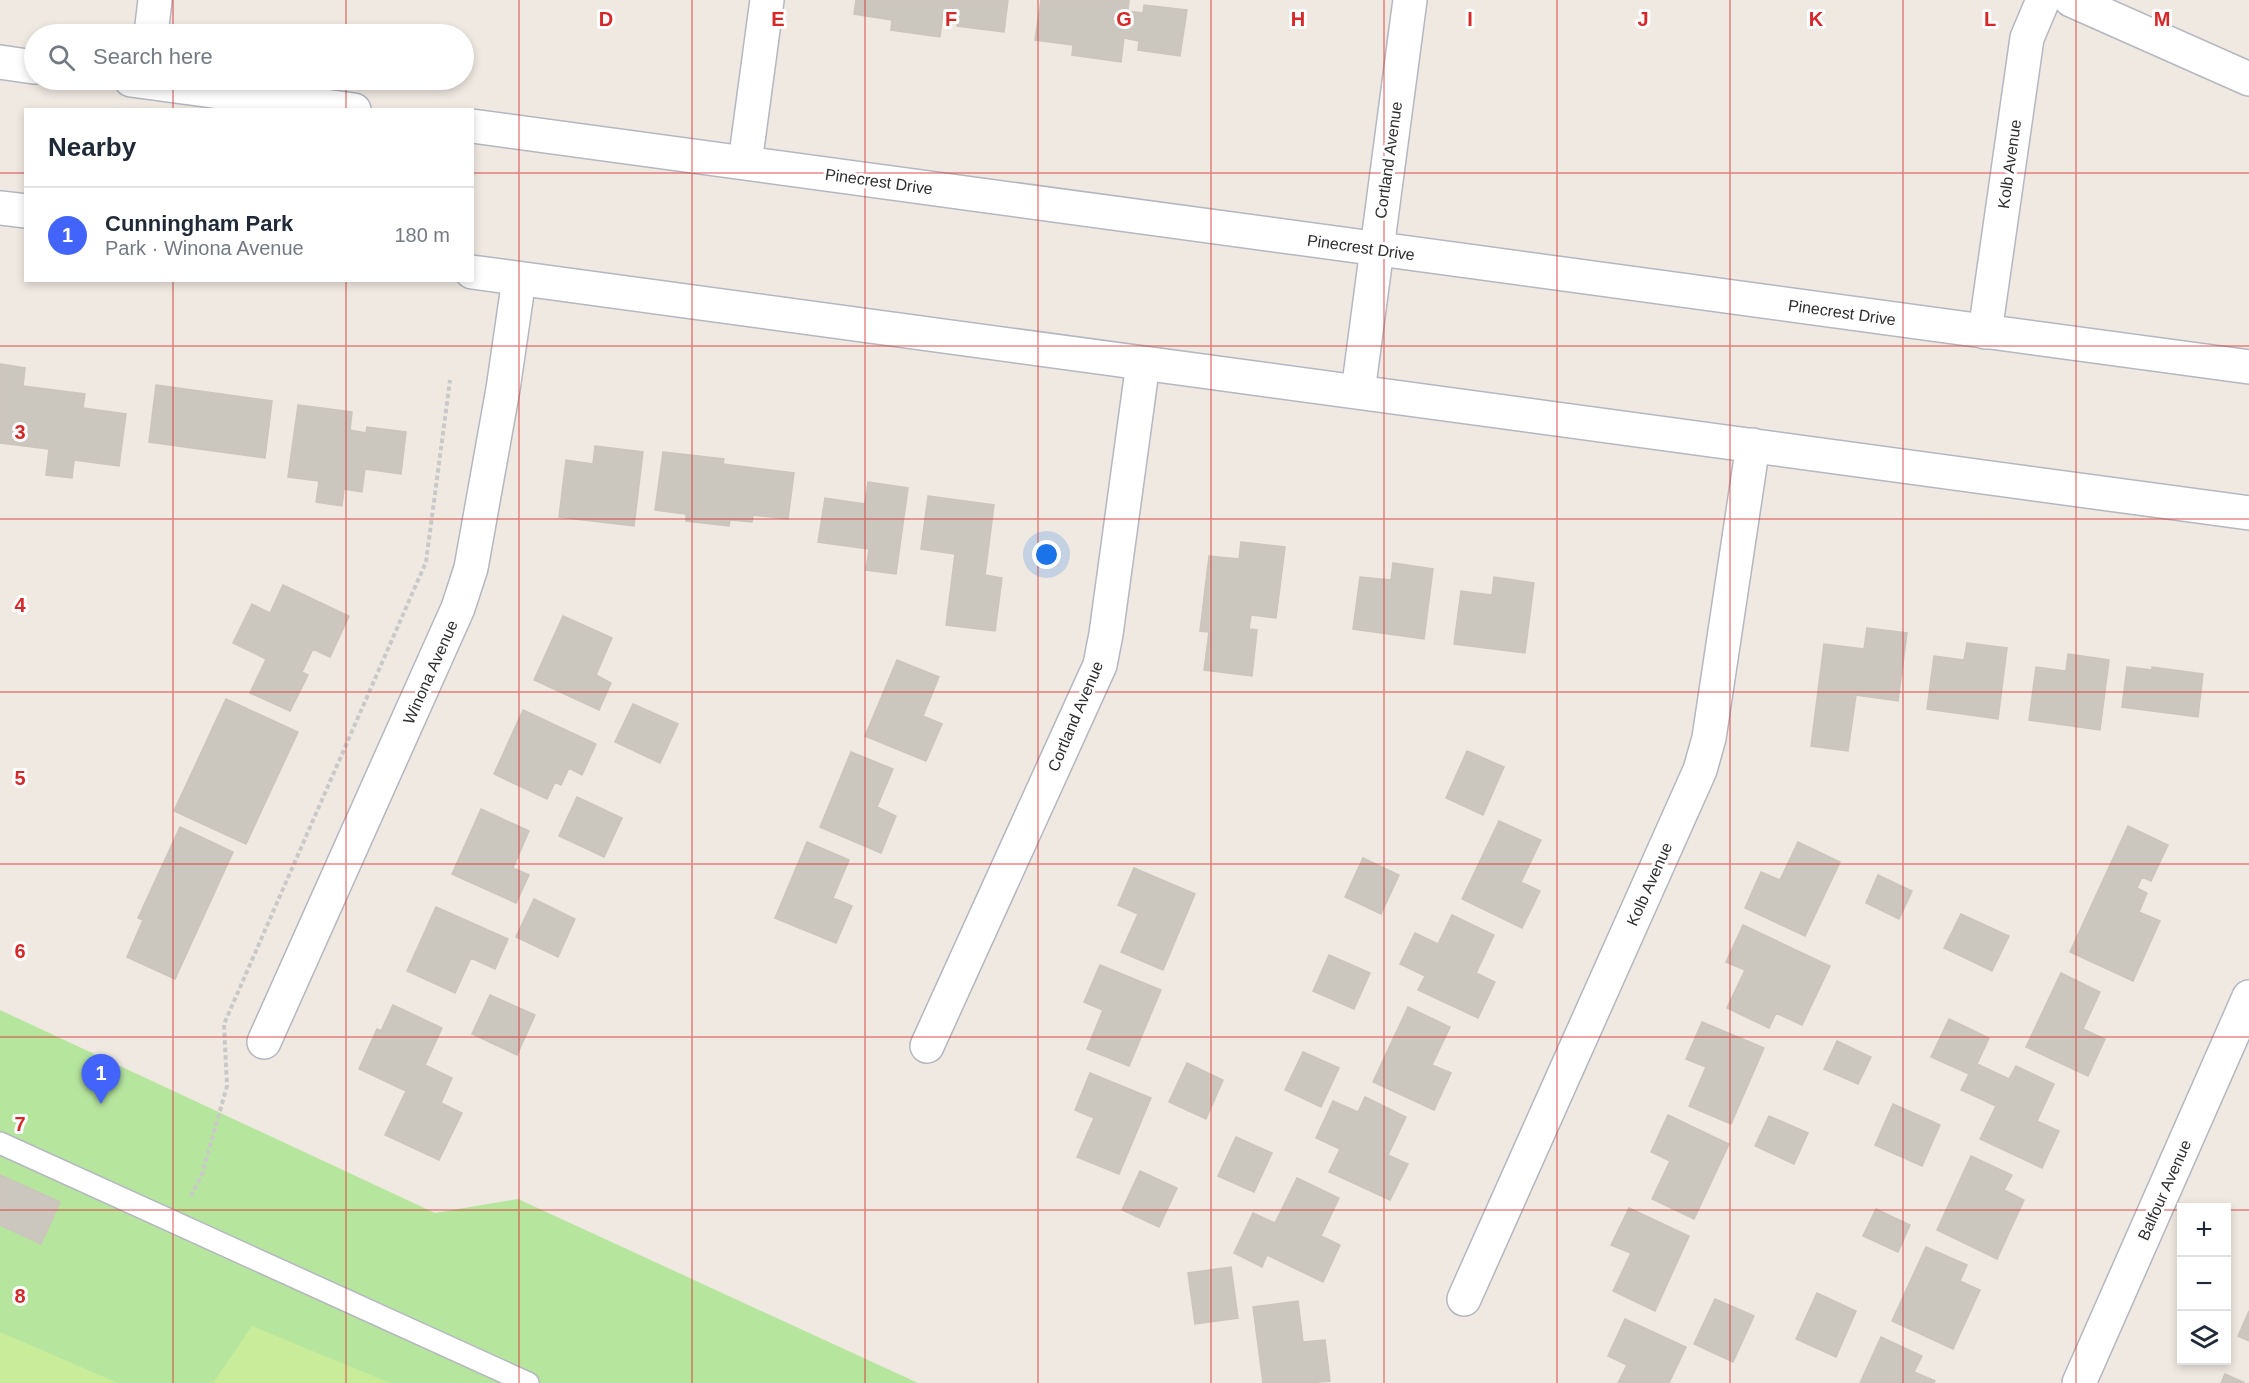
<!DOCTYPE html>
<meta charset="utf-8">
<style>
:root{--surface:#fff;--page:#f6f6f7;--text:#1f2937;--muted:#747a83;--line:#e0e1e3;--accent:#4264fb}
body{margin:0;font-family:Helvetica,sans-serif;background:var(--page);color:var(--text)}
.controls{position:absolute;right:18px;bottom:18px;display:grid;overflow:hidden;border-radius:0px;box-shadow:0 3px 9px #0003}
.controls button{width:54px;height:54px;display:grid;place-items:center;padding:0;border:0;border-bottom:2px solid var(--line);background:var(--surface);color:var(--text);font:30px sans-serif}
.you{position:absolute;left:1047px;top:555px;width:21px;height:21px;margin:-15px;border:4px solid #fff;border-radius:50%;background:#1a73e8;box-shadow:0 0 0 9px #1a73e833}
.badge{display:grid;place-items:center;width:39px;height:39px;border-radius:50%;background:var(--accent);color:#fff;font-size:20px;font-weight:700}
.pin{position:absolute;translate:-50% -50px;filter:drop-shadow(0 2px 3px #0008)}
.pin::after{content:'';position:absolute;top:32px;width:21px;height:18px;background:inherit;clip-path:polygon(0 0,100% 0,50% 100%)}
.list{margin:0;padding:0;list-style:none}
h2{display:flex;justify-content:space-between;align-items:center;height:78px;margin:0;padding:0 24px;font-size:26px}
h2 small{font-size:20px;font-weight:400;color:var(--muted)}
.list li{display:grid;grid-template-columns:39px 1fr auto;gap:18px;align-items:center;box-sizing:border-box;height:96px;padding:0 24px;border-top:2px solid var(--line)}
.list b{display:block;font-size:22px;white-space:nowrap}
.list p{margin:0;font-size:20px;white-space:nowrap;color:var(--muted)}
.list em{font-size:20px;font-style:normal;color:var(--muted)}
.icon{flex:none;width:33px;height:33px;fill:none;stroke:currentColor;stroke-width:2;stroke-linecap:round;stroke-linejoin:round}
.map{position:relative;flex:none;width:2249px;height:1383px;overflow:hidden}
.search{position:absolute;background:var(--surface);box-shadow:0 3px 9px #0003;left:24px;top:24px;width:450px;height:66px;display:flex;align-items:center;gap:15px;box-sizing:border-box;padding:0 21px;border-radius:33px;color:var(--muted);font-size:22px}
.panel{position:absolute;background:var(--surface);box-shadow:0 3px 9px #0003;left:24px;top:108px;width:450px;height:174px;border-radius:0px}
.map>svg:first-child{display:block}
.green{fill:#b6e59e}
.pitch{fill:#c9ec9a}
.building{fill:#cbc7bf;stroke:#cbc5ba;stroke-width:1.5}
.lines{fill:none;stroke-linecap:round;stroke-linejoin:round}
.service-casing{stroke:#b4b7c1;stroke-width:24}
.minor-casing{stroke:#b4b7c1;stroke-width:36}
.path{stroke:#c9c9c9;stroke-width:4;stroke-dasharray:4.5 3;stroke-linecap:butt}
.service{stroke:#fff;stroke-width:21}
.minor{stroke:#fff;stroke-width:33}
.grid{fill:none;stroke:#d62828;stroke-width:1.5;stroke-opacity:0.55}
.labels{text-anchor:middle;stroke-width:6;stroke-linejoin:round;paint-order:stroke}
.street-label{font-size:16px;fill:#2e2e2e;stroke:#fff}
.grid-label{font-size:20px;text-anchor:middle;font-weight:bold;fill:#d62828;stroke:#fff;stroke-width:6;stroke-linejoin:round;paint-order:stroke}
</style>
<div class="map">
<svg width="2249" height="1383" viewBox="0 0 2249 1383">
<rect width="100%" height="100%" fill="#efe9e1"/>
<!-- green -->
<path class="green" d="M 0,1010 L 435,1213 L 518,1199 L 918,1383 L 0,1383 Z"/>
<!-- pitch -->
<path class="pitch" d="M 252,1326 L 390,1383 L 213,1383 Z
M 0,1332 L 118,1383 L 0,1383 Z"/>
<!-- building -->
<path class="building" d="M 856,0 L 1008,0 L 1004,32 L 957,26 L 958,15 L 943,13 L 940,37 L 891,30 L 892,20 L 854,14 Z
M 1041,0 L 1129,0 L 1128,11 L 1143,13 L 1144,5 L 1187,10 L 1180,56 L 1138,50 L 1139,41 L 1124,38 L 1121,62 L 1072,55 L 1073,45 L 1035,40 Z
M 0,364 L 25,368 L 23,386 L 85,394 L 83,408 L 126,414 L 119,466 L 74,460 L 72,478 L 46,475 L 49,449 L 0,443 Z
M 156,385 L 272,401 L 265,458 L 149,442 Z
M 298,405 L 352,412 L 350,430 L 366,433 L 367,427 L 406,432 L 401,474 L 365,469 L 362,492 L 344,489 L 342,506 L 316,502 L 319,481 L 288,477 Z
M 595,446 L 643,452 L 634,526 L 559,517 L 566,460 L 593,464 Z
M 663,452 L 724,459 L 723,464 L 794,473 L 788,519 L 753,515 L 752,522 L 730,520 L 729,526 L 686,521 L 686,514 L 655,510 Z
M 868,482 L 908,488 L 896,574 L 866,570 L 869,549 L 818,542 L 825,498 L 865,504 Z
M 928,496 L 994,505 L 985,575 L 1002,578 L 995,631 L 946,625 L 955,554 L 921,549 Z
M 1241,542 L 1285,547 L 1276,618 L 1251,615 L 1249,629 L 1257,630 L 1252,676 L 1204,670 L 1209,632 L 1200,631 L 1209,556 L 1239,559 Z
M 1393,563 L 1433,569 L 1424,639 L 1353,629 L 1360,577 L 1391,580 Z
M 1494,577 L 1534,583 L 1525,653 L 1454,644 L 1461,591 L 1492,595 Z
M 283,585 L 349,616 L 330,657 L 313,649 L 302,672 L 308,675 L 290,711 L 250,693 L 266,659 L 233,643 L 252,604 L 270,613 Z
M 563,616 L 612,638 L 596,675 L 611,683 L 599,710 L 534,680 Z
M 1867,628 L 1907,633 L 1898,701 L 1856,695 L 1848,751 L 1811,746 L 1824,644 L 1864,649 Z
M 1967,643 L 2007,648 L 1998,719 L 1927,709 L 1934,656 L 1964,660 Z
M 2068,654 L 2109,660 L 2100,730 L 2029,720 L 2036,667 L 2066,671 Z
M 897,660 L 939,677 L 923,716 L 942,724 L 926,761 L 865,736 Z
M 2127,667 L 2152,670 L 2152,667 L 2203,674 L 2198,717 L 2122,707 Z
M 226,699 L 298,732 L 246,844 L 174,811 Z
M 633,704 L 678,724 L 660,763 L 615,742 Z
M 523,710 L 596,744 L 582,775 L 569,768 L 561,785 L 555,782 L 547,799 L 494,774 Z
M 1467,751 L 1504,767 L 1483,815 L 1446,798 Z
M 851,752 L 893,769 L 877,807 L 896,816 L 881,853 L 820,827 Z
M 577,797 L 622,818 L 604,857 L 559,836 Z
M 481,809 L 529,831 L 513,868 L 529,875 L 516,903 L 452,874 Z
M 1499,821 L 1541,840 L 1521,882 L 1540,891 L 1522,928 L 1462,899 Z
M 2128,826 L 2168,845 L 2151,881 L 2142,877 L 2137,888 L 2147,893 L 2139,912 L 2160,921 L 2133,981 L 2070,952 Z
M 180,827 L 233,852 L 175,979 L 127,957 L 143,920 L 138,918 Z
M 807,842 L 849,860 L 833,898 L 852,906 L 836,943 L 775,918 Z
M 1798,842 L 1840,862 L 1805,936 L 1745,908 L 1761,872 L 1780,880 Z
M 1363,858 L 1399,875 L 1381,914 L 1345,897 Z
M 1134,868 L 1195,894 L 1163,970 L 1121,952 L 1138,914 L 1118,905 Z
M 1878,875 L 1912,891 L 1899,919 L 1866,903 Z
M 534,899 L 575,919 L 558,957 L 516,937 Z
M 436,907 L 508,939 L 495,969 L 471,958 L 455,993 L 407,971 Z
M 1961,914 L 2009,936 L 1992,971 L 1944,948 Z
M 1452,915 L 1494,935 L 1476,973 L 1495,982 L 1478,1018 L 1418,990 L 1425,976 L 1400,964 L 1415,933 L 1438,944 Z
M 1743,925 L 1830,966 L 1802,1025 L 1776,1013 L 1769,1028 L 1727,1008 L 1745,970 L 1726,962 Z
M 1329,955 L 1370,973 L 1354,1009 L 1313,991 Z
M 1100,965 L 1161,990 L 1129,1066 L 1087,1049 L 1103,1010 L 1084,1002 Z
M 2061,973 L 2100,992 L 2083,1029 L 2105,1039 L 2088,1076 L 2026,1047 Z
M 490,995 L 535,1015 L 517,1055 L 472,1034 Z
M 393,1005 L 442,1028 L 425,1065 L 452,1078 L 441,1103 L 462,1113 L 439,1160 L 385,1135 L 406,1091 L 359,1069 L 377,1029 L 381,1031 Z
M 1408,1007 L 1450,1027 L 1432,1065 L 1451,1073 L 1434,1110 L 1373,1082 Z
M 1949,1019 L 1989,1038 L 1977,1064 L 2009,1079 L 2016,1066 L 2054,1084 L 2037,1121 L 2059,1131 L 2042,1168 L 1980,1139 L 1996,1106 L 1961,1090 L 1969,1074 L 1931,1057 Z
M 1702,1022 L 1764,1048 L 1731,1124 L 1689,1106 L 1706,1067 L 1686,1059 Z
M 1837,1041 L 1871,1057 L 1858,1084 L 1824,1069 Z
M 1303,1052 L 1339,1068 L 1321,1107 L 1285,1090 Z
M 1187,1063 L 1223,1080 L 1206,1119 L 1169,1102 Z
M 1090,1073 L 1151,1098 L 1119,1174 L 1077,1157 L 1094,1118 L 1075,1110 Z
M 1365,1097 L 1406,1117 L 1388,1155 L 1408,1164 L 1390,1200 L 1329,1172 L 1340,1149 L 1316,1138 L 1333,1101 L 1358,1112 Z
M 1893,1104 L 1940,1125 L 1922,1166 L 1875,1145 Z
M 1668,1115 L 1729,1144 L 1694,1219 L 1652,1199 L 1670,1161 L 1651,1152 Z
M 1769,1116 L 1808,1133 L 1794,1164 L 1755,1146 Z
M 1236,1137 L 1272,1153 L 1254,1192 L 1218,1176 Z
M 1971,1156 L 2012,1175 L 2004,1190 L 2024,1200 L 1997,1259 L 1937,1230 Z
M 1140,1171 L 1177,1188 L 1159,1227 L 1122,1210 Z
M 0,1175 L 60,1202 L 41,1244 L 0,1225 Z
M 1297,1178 L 1339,1198 L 1321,1236 L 1340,1245 L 1323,1282 L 1267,1255 L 1262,1267 L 1234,1253 L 1253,1213 L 1275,1223 Z
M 1629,1208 L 1689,1236 L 1655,1311 L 1613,1291 L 1631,1253 L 1611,1245 Z
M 1876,1209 L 1910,1225 L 1898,1252 L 1863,1236 Z
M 1926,1247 L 1967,1265 L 1960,1281 L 1980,1290 L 1953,1349 L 1892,1321 Z
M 1231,1267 L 1238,1318 L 1195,1324 L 1188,1273 Z
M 1817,1293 L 1856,1311 L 1836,1357 L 1796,1339 Z
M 1715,1299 L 1754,1316 L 1733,1362 L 1694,1344 Z
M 1298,1301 L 1303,1342 L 1325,1340 L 1330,1381 L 1310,1383 L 1263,1383 L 1253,1307 Z
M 2249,1311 L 2249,1341 L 2238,1336 Z
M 1625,1319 L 1686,1347 L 1669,1383 L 1618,1383 L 1627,1365 L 1608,1356 Z
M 1881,1337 L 1922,1356 L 1914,1372 L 1935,1381 L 1934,1383 L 1860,1383 Z
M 2225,1374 L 2245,1383 L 2221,1383 Z"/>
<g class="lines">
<!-- service casing -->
<g class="service-casing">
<path id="service" d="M 0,1143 L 528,1383"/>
</g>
<!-- minor casing -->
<g class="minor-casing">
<path id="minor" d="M 2071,0 L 2249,79
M 151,34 L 155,0
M 0,62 L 34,67
M 131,80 L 354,110
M 472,126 L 2249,367
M 745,163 L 767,0
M 0,208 L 26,211
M 472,272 L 2249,513
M 1985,332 L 2027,38 L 2043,0
M 1358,392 L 1410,0
M 264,1042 L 458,608 L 471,568 L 503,389 L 519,279
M 927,1046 L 1100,665 L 1106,634 L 1143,363
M 1464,1299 L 1700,770 L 1709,738 L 1753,445
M 2079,1383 L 2249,997"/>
</g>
<!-- path -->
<path class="path" d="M 191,1196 L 202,1174 L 227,1086 L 224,1024 L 426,562 L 450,380"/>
<!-- service -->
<use href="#service" class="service"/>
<!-- minor -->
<use href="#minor" class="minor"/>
</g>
<!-- grid -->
<path class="grid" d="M 173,0 L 173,34M 346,0 L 346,34M 519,0 L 519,1383M 692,0 L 692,1383M 865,0 L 865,1383M 1038,0 L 1038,1383M 1211,0 L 1211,1383M 1384,0 L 1384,1383M 1557,0 L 1557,1383M 1730,0 L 1730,1383M 1903,0 L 1903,1383M 2076,0 L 2076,1383M 173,80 L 173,110M 346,80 L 346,110M 0,173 L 26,173M 472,173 L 2249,173M 173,280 L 173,1383M 346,280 L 346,1383M 0,346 L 2249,346M 0,519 L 2249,519M 0,692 L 2249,692M 0,864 L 2249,864M 0,1037 L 2249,1037M 0,1210 L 2182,1210M 2226,1210 L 2249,1210"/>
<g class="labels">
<!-- street labels -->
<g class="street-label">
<text transform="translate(1388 160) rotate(-82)" y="6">Cortland Avenue</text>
<text transform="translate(2009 164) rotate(-82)" y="6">Kolb Avenue</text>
<text transform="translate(879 181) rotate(8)" y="6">Pinecrest Drive</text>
<text transform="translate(1361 247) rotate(8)" y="6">Pinecrest Drive</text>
<text transform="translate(1842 312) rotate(8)" y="6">Pinecrest Drive</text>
<text transform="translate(430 672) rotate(-66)" y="6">Winona Avenue</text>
<text transform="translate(1075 716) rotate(-67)" y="6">Cortland Avenue</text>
<text transform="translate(1649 884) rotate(-66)" y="6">Kolb Avenue</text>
<text transform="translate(2164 1190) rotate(-66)" y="6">Balfour Avenue</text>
</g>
</g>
<g class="grid-label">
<text x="606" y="26">D</text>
<text x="778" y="26">E</text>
<text x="951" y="26">F</text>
<text x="1124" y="26">G</text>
<text x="1298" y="26">H</text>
<text x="1470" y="26">I</text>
<text x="1643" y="26">J</text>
<text x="1816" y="26">K</text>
<text x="1990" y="26">L</text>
<text x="2162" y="26">M</text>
<text x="20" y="439">3</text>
<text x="20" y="612">4</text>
<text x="20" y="785">5</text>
<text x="20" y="958">6</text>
<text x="20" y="1131">7</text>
<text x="20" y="1303">8</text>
</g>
</svg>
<div class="controls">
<button>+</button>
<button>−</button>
<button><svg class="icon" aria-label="layers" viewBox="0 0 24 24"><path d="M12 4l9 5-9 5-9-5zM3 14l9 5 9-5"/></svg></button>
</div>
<div class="you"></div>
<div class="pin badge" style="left:101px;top:1104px">1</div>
<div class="search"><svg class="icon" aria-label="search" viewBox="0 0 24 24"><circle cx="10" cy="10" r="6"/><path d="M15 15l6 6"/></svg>Search here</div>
<section class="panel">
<h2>Nearby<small></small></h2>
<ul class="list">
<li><span class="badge">1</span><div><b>Cunningham Park</b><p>Park · Winona Avenue</p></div><em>180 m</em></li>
</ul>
</section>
</div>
